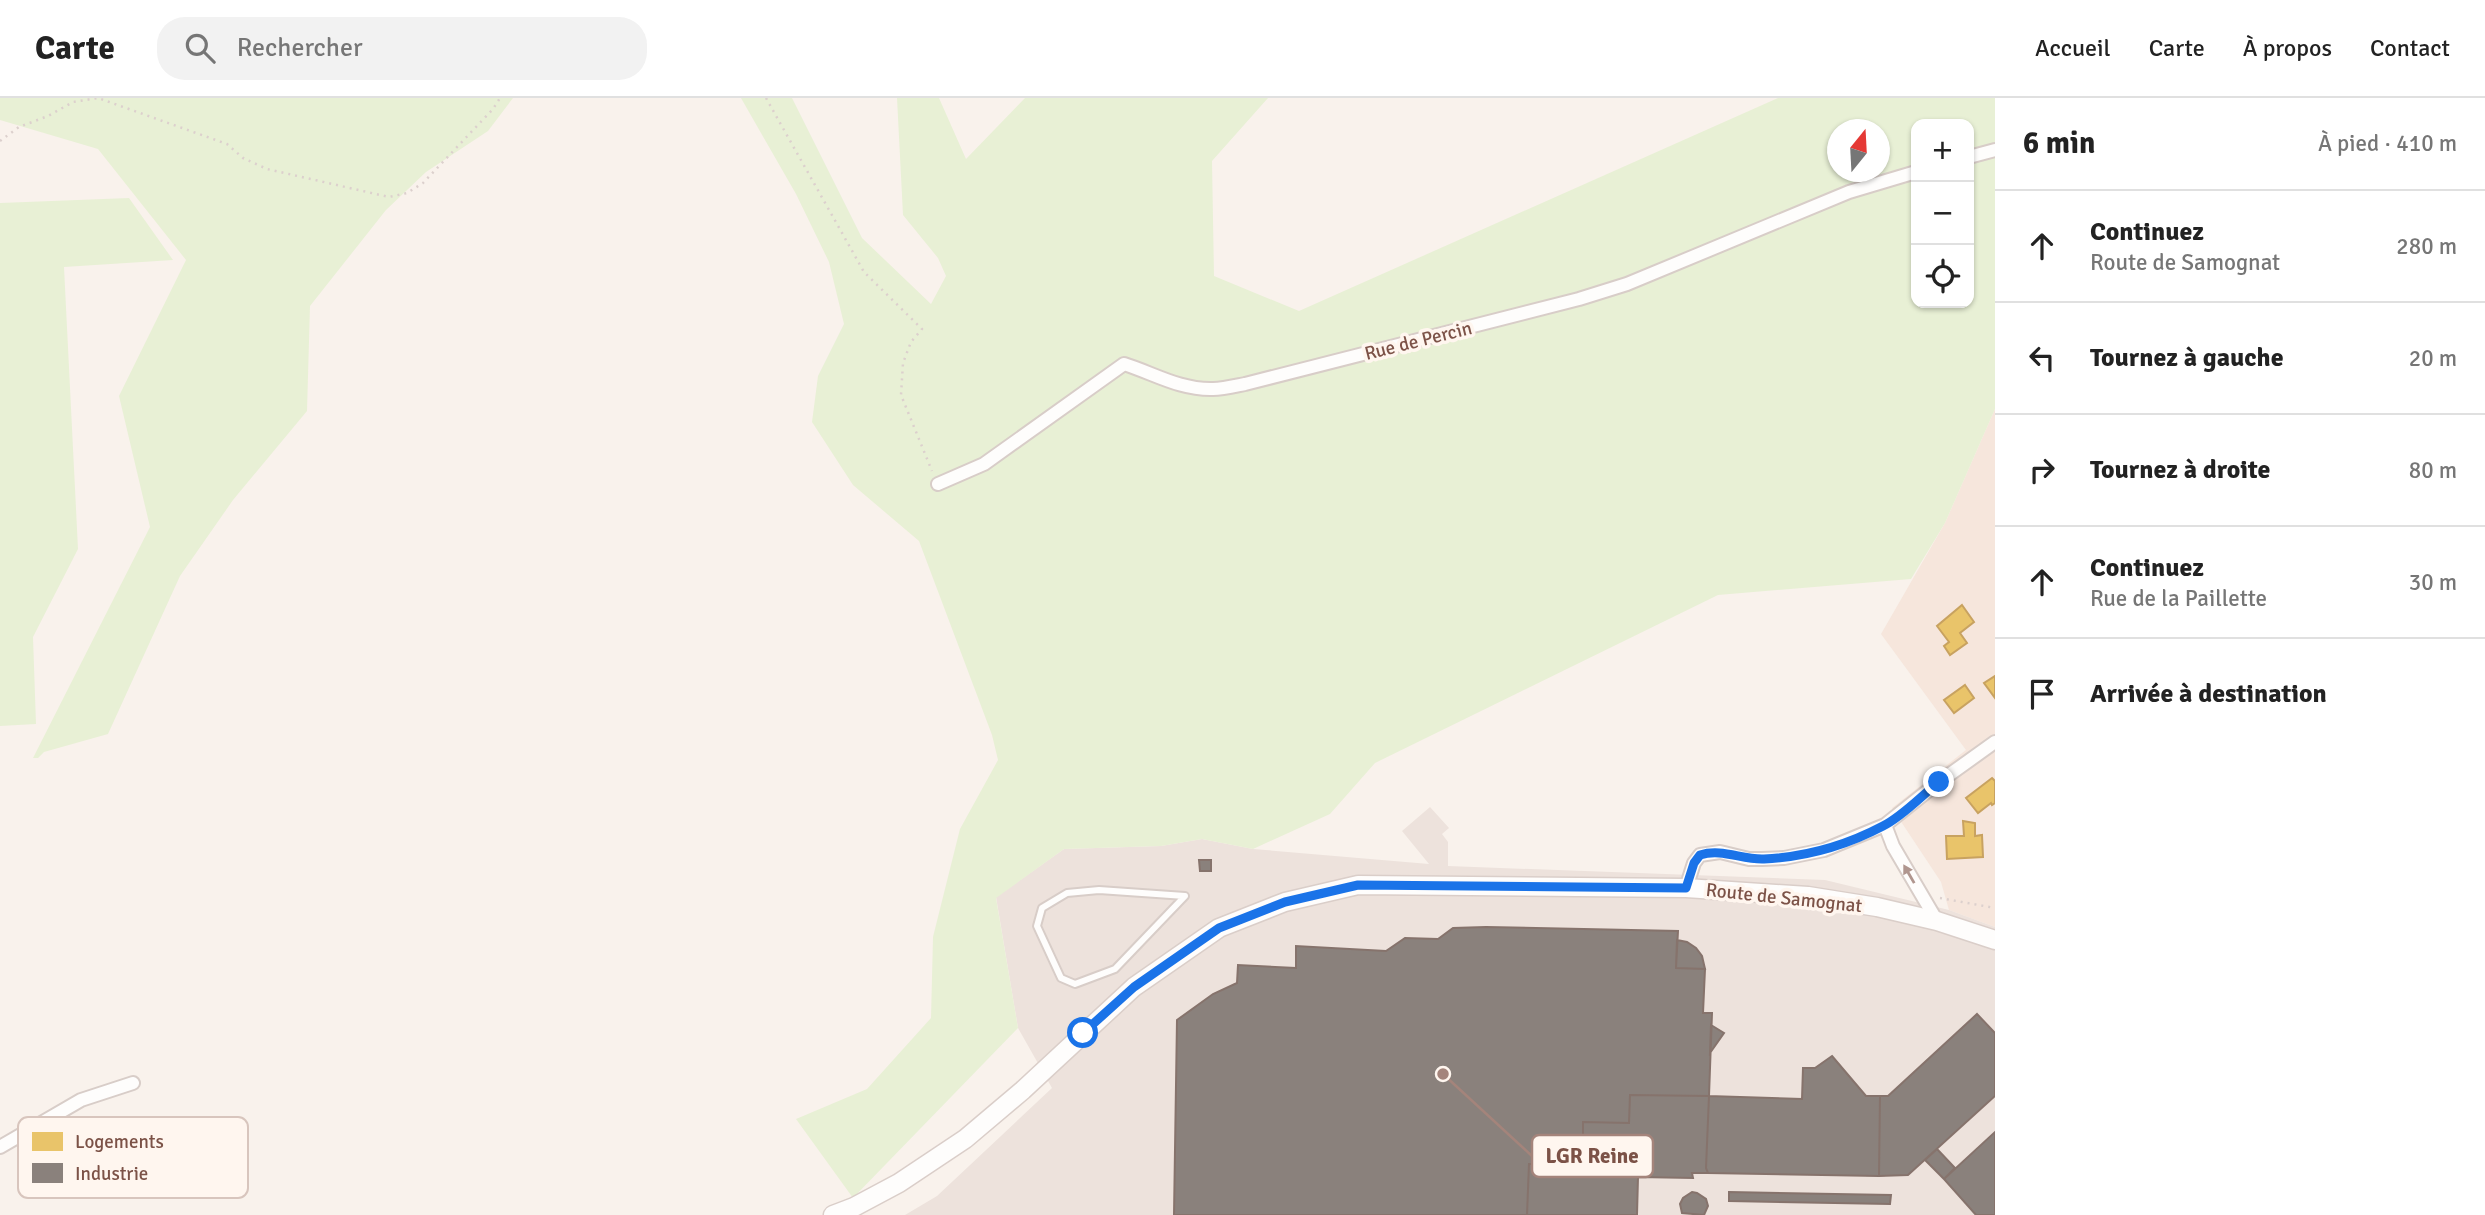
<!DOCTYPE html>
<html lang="fr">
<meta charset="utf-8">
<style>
:root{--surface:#fff;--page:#f2f2f2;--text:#222;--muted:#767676;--line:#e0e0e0}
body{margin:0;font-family:Signika,sans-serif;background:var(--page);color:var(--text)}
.controls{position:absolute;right:21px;top:21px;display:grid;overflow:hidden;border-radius:14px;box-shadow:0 2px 5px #0004}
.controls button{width:63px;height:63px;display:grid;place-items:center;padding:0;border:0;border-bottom:2px solid var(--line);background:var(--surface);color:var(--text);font:35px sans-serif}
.compass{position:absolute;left:1827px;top:21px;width:63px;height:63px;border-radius:50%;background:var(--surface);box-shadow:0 2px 5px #0004;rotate:18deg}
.stop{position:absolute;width:21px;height:21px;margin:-16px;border:5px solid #1a73e8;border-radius:50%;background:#fff}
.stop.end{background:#1a73e8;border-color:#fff;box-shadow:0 2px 7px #0008}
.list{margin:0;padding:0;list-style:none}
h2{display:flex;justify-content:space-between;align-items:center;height:91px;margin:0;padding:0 28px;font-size:30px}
h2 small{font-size:23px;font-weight:400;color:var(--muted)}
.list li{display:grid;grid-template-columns:46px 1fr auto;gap:21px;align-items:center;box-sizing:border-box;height:112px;padding:0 28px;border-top:2px solid var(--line)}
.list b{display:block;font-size:26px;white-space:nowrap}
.list p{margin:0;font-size:23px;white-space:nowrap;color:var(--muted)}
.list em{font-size:23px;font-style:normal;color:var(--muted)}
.icon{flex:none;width:38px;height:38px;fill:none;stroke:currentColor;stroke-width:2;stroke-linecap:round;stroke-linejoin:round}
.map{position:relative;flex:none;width:1995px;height:1117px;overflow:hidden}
header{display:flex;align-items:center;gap:42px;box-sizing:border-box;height:98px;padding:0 35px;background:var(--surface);border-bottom:2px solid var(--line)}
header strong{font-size:33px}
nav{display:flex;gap:38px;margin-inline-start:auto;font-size:24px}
.search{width:490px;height:63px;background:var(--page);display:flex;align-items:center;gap:18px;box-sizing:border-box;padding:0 24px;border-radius:28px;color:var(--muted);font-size:26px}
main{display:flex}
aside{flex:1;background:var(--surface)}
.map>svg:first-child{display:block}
.residential{fill:#f6e6dc}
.industrial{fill:#ede2dc}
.green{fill:#e8f0d5;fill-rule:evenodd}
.homes{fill:#e9c46a;stroke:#c8a260;stroke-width:2}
.industry{fill:#8a817c;stroke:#86736c;stroke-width:2}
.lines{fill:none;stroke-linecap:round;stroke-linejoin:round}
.service-casing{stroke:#d8cdc8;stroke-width:10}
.minor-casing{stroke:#d8cdc8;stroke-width:16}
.secondary-casing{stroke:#dacec9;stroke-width:21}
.path{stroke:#dcd0cd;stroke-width:2.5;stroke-dasharray:2 5;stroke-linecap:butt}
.service{stroke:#fefdfc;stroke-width:6}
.minor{stroke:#fefdfc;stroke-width:12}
.secondary{stroke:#fefdfc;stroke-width:18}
.oneway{fill:#b0968f}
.route{stroke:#1a73e8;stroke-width:9}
.labels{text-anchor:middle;stroke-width:7;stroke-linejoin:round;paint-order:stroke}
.street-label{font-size:19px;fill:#7c5247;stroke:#fff6ef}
.key{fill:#fff6ef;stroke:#d8c5bd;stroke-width:2}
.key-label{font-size:19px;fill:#7c5247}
.leader{fill:none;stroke:#a4847b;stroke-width:2.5}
.callout-dot{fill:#a4847b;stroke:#fff6ef;stroke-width:2.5}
.callout{fill:#fff6ef;stroke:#a4847b;stroke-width:2.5}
.callout-label{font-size:21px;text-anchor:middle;font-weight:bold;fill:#7c5247}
</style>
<header>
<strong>Carte</strong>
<div class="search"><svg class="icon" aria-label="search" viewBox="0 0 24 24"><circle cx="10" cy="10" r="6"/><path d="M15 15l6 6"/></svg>Rechercher</div>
<nav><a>Accueil</a><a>Carte</a><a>À propos</a><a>Contact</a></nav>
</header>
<main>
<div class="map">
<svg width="1995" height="1117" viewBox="0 0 1995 1117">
<rect width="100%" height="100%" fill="#f9f2ec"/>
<!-- residential -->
<path class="residential" d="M 1995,311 L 1995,829 L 1949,812 L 1941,784 L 1892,710 L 1966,652 L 1881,536 L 1945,425 Z"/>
<!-- industrial -->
<path class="industrial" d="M 1430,709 L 1449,730 L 1442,736 L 1448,744 L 1448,768 L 1825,782 L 1949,812 L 1995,829 L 1995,1117 L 905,1117 L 937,1098 L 1052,990 L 1018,930 L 996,799 L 1064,751 L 1161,748 L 1202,741 L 1253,751 L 1429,766 L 1402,733 Z"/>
<!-- green -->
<path class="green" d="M 0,0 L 513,0 L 488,33 L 426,74 L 386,112 L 310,208 L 307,313 L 233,402 L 180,478 L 108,636 L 44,654 L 38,660 L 33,660 L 150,429 L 119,298 L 186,162 L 98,51 L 0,22 Z
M 741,0 L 792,0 L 862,140 L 931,206 L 946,178 L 938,160 L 903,117 L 897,0 L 939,0 L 966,61 L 1025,0 L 1268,0 L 1212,63 L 1214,178 L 1299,213 L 1778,0 L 1995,0 L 1995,311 L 1945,425 L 1911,481 L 1718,497 L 1375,665 L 1330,716 L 1253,751 L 1202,741 L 1161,748 L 1064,751 L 996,800 L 1018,930 L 853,1100 L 796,1021 L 867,991 L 931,920 L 933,839 L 960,731 L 998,662 L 992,637 L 919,443 L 853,387 L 812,324 L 818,278 L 844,226 L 829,164 L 796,96 ZM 1916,26 L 1969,26 L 1969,205 L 1916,205 ZM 1838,32 L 1880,32 L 1880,74 L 1838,74 Z
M 129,100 L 173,162 L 64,169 L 78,451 L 33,539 L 36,626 L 0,628 L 0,105 Z"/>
<!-- homes -->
<path class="homes" d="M 1962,507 L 1974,524 L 1960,535 L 1967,545 L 1950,557 L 1944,548 L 1949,544 L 1937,528 Z
M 1995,578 L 1995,600 L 1984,585 Z
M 1965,587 L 1974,600 L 1954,615 L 1944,602 Z
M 1992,680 L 1995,683 L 1995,705 L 1992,707 L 1991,705 L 1978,715 L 1966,700 Z
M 1963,723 L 1975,725 L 1975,738 L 1982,737 L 1983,759 L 1947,761 L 1946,738 L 1964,738 Z"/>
<!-- industry -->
<path class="industry" d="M 1199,762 L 1211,762 L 1211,773 L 1200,773 Z
M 1486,829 L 1678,833 L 1676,870 L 1705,871 L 1703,915 L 1712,915 L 1709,998 L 1630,997 L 1629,1025 L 1583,1024 L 1583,1066 L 1529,1066 L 1527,1117 L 1174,1117 L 1177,922 L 1213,896 L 1237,885 L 1238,867 L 1296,870 L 1296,848 L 1386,853 L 1405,840 L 1438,841 L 1453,830 Z
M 1677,842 L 1687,844 L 1696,850 L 1702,858 L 1705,871 L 1676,870 Z
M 1977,916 L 1995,935 L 1995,998 L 1908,1077 L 1879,1078 L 1880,998 L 1888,998 Z
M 1711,927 L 1724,935 L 1710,955 Z
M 1832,958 L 1866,998 L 1880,998 L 1879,1078 L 1708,1075 L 1706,1070 L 1709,998 L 1802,1001 L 1803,970 L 1815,970 Z
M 1630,997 L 1709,998 L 1706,1070 L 1708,1075 L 1692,1075 L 1693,1080 L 1638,1079 L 1637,1117 L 1527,1117 L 1529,1066 L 1583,1066 L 1583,1024 L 1629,1025 Z
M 1995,1034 L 1995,1117 L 1976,1117 L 1944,1081 Z
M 1937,1051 L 1955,1070 L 1944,1081 L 1925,1062 Z
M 1692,1094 L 1697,1095 L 1706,1101 L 1708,1108 L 1704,1117 L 1682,1115 L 1680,1106 L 1683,1100 Z
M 1729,1094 L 1891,1097 L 1890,1106 L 1729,1103 Z"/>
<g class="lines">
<!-- service casing -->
<g class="service-casing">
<path id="service" d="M 1099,792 L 1185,798 L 1115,871 L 1075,886 L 1061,880 L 1037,828 L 1042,810 L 1067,795 Z"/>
</g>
<!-- minor casing -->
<g class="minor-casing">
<path id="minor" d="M 1969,59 L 1995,52
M 938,386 L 984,366 L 1124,266 C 1153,275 1180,292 1213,291 C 1223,291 1235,288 1245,286 L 1579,201 L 1627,186 L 1849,94 L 1916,74
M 1885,727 L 1893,748 L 1937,823
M 1686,790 L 1694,765 L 1700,757 L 1720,754 L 1749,761 L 1762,761 L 1784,760 L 1824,752 L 1885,727 L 1939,684 L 1995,644
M 0,1049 L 81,1002 L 133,985"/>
</g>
<!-- secondary casing -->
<g class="secondary-casing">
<path id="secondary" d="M 833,1117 L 854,1109 L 899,1085 L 965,1041 L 1023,992 L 1134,889 L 1219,830 L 1285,804 L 1358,787 L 1686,790 L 1808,798 L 1877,809 L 1937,823 L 1995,842"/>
</g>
<!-- path -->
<path class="path" d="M 766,0 L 864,174 L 922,231 L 911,244 L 903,265 L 901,297 L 932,373
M 0,43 L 19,29 L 48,18 L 73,4 L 98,0 L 227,46 L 243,60 L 267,71 L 389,99 L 407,95 L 423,85 L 493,11 L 500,0
M 1940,800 L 1995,810"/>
<!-- service -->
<use href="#service" class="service"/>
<!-- minor -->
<use href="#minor" class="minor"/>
<!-- secondary -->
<use href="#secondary" class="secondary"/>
</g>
<!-- one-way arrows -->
<defs><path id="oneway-solid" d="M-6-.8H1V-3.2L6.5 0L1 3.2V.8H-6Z" transform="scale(1.75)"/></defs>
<use class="oneway" href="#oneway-solid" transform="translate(1909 776) rotate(-120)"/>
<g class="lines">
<!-- route -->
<path class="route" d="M 1083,935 L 1134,889 L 1219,830 L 1285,804 L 1358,787 L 1686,790 L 1694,765 L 1700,757 C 1722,750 1742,762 1764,761 C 1805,759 1847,747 1883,728 C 1903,718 1921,698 1939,684"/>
</g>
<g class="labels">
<!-- street labels -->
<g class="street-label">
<text transform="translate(1418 242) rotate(-14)" y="7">Rue de Percin</text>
<text transform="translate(1784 799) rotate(6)" y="7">Route de Samognat</text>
</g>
</g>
<!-- legend -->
<rect x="18" y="1019" width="230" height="81" rx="10" class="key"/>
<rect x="32" y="1034" width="31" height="19" fill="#e9c46a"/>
<rect x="32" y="1065" width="31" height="20" fill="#8a817c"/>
<g class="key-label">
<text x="75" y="1050">Logements</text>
<text x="75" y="1082">Industrie</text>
</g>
<!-- callouts -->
<path class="leader" d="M1443 976L1532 1058"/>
<circle class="callout-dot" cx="1443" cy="976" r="7"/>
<rect class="callout" x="1532" y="1037" width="121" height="42" rx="7"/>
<g class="callout-label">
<text x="1592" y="1065">LGR Reine</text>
</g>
</svg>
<div class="controls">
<button>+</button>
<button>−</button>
<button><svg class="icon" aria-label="locate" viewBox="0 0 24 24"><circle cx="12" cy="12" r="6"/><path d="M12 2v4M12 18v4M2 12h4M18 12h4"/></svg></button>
</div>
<svg class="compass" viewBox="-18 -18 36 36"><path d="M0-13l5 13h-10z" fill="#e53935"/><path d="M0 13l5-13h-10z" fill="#767676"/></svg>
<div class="stop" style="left:1083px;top:935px"></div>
<div class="stop end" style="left:1939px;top:684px"></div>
</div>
<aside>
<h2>6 min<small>À pied · 410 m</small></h2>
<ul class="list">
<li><svg class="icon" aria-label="ahead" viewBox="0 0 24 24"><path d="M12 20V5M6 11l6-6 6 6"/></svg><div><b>Continuez</b><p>Route de Samognat</p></div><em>280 m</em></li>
<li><svg class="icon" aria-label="left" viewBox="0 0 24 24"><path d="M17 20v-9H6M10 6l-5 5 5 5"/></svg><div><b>Tournez à gauche</b></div><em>20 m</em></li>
<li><svg class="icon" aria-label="right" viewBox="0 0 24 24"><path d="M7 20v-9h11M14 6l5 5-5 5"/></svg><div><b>Tournez à droite</b></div><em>80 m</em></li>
<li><svg class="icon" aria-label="ahead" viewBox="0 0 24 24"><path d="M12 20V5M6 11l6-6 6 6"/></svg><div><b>Continuez</b><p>Rue de la Paillette</p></div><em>30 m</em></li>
<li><svg class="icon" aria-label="arrive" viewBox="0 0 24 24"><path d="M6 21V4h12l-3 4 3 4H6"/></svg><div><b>Arrivée à destination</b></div></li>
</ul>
</aside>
</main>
